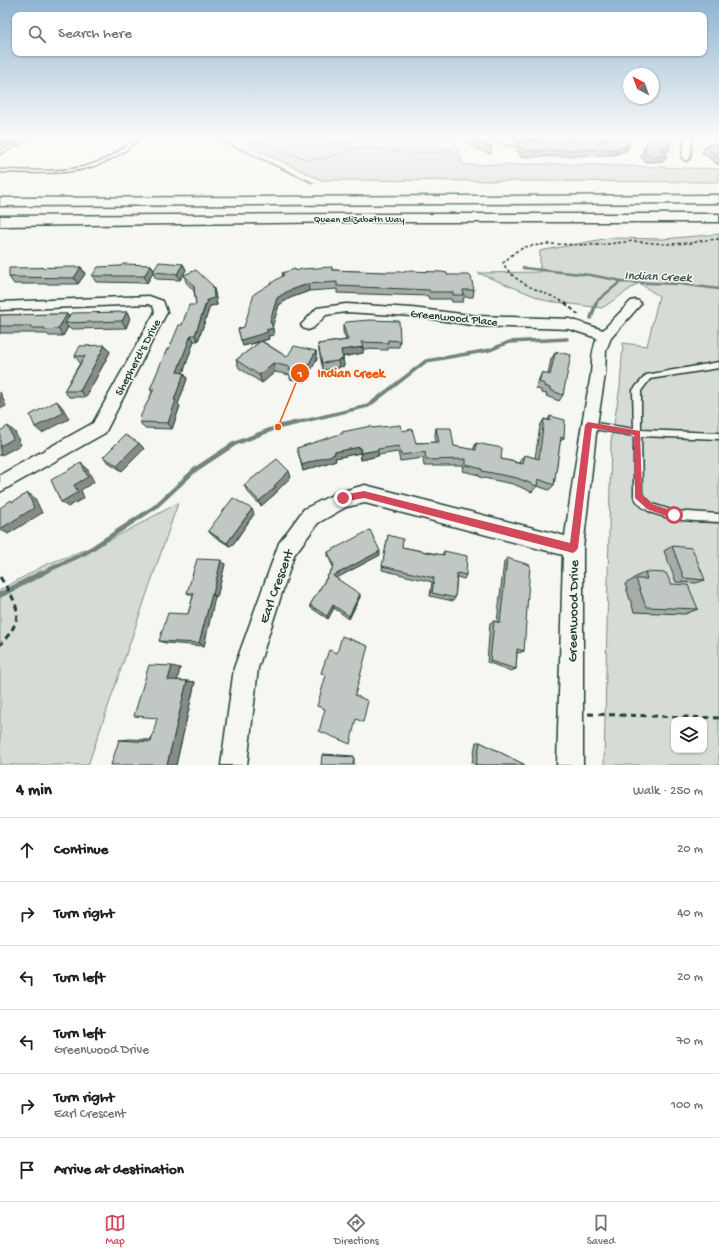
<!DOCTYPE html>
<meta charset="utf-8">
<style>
:root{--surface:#fff;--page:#f6f6f6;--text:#202124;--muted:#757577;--line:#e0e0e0;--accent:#d1495b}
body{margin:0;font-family:"Gochi Hand",sans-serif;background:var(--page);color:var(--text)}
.controls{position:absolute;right:12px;bottom:12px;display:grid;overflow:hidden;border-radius:8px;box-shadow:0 1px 3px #0004}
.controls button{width:36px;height:36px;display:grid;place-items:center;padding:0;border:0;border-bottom:1px solid var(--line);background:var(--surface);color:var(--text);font:20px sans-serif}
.compass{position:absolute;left:623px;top:68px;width:36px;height:36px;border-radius:50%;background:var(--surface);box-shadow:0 1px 3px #0004;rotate:319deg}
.stop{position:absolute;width:12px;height:12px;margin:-9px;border:3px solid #d1495b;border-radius:50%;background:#fff}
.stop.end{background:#d1495b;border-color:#fff;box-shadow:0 1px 4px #0008}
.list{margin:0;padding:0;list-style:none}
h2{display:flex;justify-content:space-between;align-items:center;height:52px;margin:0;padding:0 16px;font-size:17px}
h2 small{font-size:13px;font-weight:400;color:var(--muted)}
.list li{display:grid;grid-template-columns:26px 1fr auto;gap:12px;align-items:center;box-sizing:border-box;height:64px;padding:0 16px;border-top:1px solid var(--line)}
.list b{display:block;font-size:15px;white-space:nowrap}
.list p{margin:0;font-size:13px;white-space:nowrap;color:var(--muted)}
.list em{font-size:13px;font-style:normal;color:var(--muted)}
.icon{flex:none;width:22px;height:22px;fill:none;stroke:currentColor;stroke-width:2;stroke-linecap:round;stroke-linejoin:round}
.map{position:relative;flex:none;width:719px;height:765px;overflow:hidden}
.search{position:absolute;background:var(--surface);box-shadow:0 1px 3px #0004;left:12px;right:12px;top:12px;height:44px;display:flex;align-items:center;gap:10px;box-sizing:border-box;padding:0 14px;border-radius:8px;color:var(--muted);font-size:15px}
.sheet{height:436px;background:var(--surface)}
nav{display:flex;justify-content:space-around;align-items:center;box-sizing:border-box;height:56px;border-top:1px solid var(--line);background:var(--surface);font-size:11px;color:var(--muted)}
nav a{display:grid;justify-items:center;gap:2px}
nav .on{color:var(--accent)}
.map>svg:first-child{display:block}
.green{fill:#d6dbd6;stroke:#7a8c85;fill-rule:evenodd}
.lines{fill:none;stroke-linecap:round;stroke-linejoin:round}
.stream-far4{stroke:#72847d;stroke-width:2}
.stream-far3{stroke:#72847d;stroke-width:2.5}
.stream-far2{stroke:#72847d;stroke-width:3.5}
.stream-far1{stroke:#72847d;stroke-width:4.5}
.stream{stroke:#72847d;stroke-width:5.5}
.lane-casing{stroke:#1f3d34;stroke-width:3}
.street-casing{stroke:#1f3d34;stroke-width:3}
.highway-casing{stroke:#1f3d34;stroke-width:3}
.path-far3{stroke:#1f3d34;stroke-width:1;stroke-dasharray:2.5 2;stroke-linecap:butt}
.path-far2{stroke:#1f3d34;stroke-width:1.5;stroke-dasharray:3 2.5;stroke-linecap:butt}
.path-far1{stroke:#1f3d34;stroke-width:2;stroke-dasharray:4 3;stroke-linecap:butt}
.path{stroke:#1f3d34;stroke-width:3;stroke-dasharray:6 4.5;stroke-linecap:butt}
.lane{fill:#f6f6f2;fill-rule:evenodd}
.street{fill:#f6f6f2;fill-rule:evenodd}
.highway{fill:#f6f6f2;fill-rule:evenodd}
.wall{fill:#a6aca8;stroke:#1f3d34}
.shaded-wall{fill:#878c88;stroke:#1f3d34}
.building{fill:#c1c8c3;stroke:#1f3d34}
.route{fill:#d1495b}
.labels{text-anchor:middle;stroke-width:3;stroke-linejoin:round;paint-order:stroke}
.far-street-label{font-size:10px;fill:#1f3d34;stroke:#f6f6f2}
.street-label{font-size:12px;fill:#1f3d34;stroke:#f6f6f2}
.water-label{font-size:13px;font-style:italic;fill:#425a52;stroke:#f6f6f2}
.near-street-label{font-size:14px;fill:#1f3d34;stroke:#f6f6f2}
.leader{fill:none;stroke:#e8590c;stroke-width:1.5}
.callout-dot{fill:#e8590c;stroke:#f6f6f2;stroke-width:1.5}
.mark-label{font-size:12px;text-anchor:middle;font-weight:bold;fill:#fff}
.callout-label{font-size:13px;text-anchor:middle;font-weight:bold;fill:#e8590c;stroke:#f6f6f2;stroke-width:3;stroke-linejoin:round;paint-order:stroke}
</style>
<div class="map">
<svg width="719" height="765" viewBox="0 0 719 765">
<rect width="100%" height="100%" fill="#f6f6f2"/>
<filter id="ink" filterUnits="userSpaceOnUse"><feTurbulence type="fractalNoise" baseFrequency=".025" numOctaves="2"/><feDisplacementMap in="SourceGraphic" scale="8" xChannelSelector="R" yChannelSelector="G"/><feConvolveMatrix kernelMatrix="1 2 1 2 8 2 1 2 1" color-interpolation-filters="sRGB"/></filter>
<g filter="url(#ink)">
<!-- green -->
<path class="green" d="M 240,138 L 454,138 L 463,165 L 560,164 L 719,169 L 719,182 L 321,180 L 249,146 L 255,144 Z
M 719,234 L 719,765 L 604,765 L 611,441 L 620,387 L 623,343 L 647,346 L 659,296 L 639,283 L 602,308 L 547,301 L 478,273 L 540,272 L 540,251 L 609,238 L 663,239 ZM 674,720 L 704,720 L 704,750 L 674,750 Z
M 178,503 L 88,765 L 0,765 L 0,590 L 45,565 L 110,540 Z"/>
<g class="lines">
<!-- stream-far4 -->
<path class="stream-far4" d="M 216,138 L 313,183"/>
<!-- stream-far3 -->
<path class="stream-far3" d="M 523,268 L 590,275 L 622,281
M 596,304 L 597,301 L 620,282 L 680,284 L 719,289"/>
<!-- stream-far2 -->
<path class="stream-far2" d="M 591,318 L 596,303
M 296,423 L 368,406 L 426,361 L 490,350 L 509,342 L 567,339"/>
<!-- stream-far1 -->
<path class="stream-far1" d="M 40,574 L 85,553 L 155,507 L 196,469 L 234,444 L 278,427 L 300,422"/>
<!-- stream -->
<path class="stream" d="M 0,595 L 42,573"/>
<!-- lane casing -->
<g class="lane-casing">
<path id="lane" d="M 27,138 L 31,138 L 0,154 L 0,151 Z
M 136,138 L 140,138 C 97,179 54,173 0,172 L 0,170 C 34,170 71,175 103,160 C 115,155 126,146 136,138 Z
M 719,362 L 719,368 L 650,379 L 641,391 L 641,430 L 719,433 L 719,439 L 641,436 L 642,494 L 652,504 L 674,511 L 719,514 L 719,522 C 695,521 645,522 634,496 L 634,436 L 589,428 L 586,427 L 585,425 L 586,423 L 589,422 L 634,429 L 633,390 L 646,375 Z"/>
</g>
<!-- street casing -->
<g class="street-casing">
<path id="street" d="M 493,138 C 502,137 509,141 518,142 C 525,142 535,139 540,143 C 531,150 501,146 493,138 Z
M 595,138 L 603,138 L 596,143 L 574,144 L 570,142 L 574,140 Z
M 684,138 L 692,138 L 690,158 L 686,161 L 682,158 Z
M 149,296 L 163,301 L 167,312 L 105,433 L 0,492 L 0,475 L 93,423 L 155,312 L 153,306 L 148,304 L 0,310 L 0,302 Z
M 635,300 L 639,301 L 641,304 L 611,338 L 606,350 L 605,375 L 597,425 L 583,548 L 583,765 L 557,765 L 563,555 L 365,503 L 346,507 L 318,523 L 294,555 L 258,668 L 247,765 L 221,765 L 234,668 L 279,543 L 304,509 L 336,493 L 365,485 L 565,536 C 572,484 580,432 590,380 C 593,364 590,355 597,338 L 569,329 L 478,326 L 412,316 L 346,312 L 326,315 L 313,328 L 308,330 L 303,328 L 301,325 L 317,308 L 346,304 L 412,308 L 478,316 L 570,319 L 603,330 L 631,301 Z"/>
</g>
<!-- highway casing -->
<g class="highway-casing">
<path id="highway" d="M 719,195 L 719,203 L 0,206 L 0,198 Z
M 357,214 L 719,214 L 719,222 L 357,222 L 0,226 L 0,216 Z"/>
</g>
<!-- path-far3 -->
<path class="path-far3" d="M 245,138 L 277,147 L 298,157 L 311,160 L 326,158 L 356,149 L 370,148 L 407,153 L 438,152
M 353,138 L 348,144 L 356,149
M 327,144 L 349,143
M 448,149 L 453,151 L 449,153 L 438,152 Z"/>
<!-- path-far2 -->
<path class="path-far2" d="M 567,304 C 546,291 516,287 503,263 L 515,252 L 525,247 L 546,244 L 599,245 L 633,241 L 665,244 L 694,243 L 698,241 L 719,239"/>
<!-- path-far1 -->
<path class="path-far1" d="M 565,303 L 580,316"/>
<!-- path -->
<path class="path" d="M 0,577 C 19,606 26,617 0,645
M 588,714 L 719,718"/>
<!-- lane -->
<use href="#lane" class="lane"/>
<!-- street -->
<use href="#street" class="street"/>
<!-- highway -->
<use href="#highway" class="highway"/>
</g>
<!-- wall -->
<path class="wall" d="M 0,138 L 5,146 L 0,146 Z
M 465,138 L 487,138 L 492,148 L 491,154 L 475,148 L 466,142 Z
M 512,138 L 576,138 L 513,140 Z
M 610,138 L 631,138 L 627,150 L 614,155 L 521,157 L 516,147 L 518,142 L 597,144 L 610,139 Z
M 648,138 L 671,138 L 670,148 L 667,153 L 664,153 L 667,156 L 664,161 L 646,162 L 641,157 Z
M 713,138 L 719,138 L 719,140 Z
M 708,144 L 719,145 L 719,165 L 718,165 L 702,152 L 705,146 L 706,146 Z
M 183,264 L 186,270 L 180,280 L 156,279 L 153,273 L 147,283 L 96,282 L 92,276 L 121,266 L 151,265 L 154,271 Z
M 81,267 L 85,274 L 78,284 L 14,284 L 9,277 Z
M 332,270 L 447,275 L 474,290 L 473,297 L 464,297 L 463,302 L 452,302 L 451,299 L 429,299 L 428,296 L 337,293 L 337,289 L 309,291 L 290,298 L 279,305 L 272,326 L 274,335 L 268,336 L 269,339 L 262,341 L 287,357 L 316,351 L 317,359 L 309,374 L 309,380 L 306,379 L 304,382 L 290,379 L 290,375 L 275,372 L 262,383 L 239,368 L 236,360 L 260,342 L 243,346 L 238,329 L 244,327 L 283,276 L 282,273 L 296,271 Z
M 184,275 L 213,286 L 215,293 L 217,305 L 210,306 L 198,341 L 194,341 L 183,373 L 184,373 L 187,379 L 178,404 L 180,406 L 172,429 L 144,428 L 140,422 L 152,392 L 150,389 L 169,349 L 182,325 L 196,305 L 194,291 L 186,282 Z
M 127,312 L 130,318 L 126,328 L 70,329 L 68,327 L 63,336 L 49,336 L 47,334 L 36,334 L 34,333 L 1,333 L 0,334 L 0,315 L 67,314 L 69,316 Z
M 343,325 L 400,341 L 399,347 L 388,347 L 388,350 L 363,349 L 363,353 L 343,357 L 344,366 L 339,367 L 339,368 L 323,370 L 319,351 L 318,344 L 346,340 L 343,332 Z
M 105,345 L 110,352 L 86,397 L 69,397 L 64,391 L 80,363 L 75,356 Z
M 558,352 L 563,395 L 559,401 L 546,396 L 547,394 L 541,393 L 541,390 L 536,389 L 539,379 L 542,372 L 548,375 L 551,359 L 555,353 L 557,353 Z
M 550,416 L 564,438 L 560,442 L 554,485 L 549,490 L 537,486 L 532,492 L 513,484 L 479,477 L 479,475 L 463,471 L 464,466 L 424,466 L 423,458 L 400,461 L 398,452 L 378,455 L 378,456 L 361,460 L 360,453 L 335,458 L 336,460 L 303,471 L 297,448 L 372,428 L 402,431 L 416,443 L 436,442 L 435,435 L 436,428 L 454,446 L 473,450 L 476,443 L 501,459 L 520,463 L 521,461 L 525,455 L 535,458 L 540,426 L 544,419 L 548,420 Z
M 139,443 L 144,449 L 122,471 L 108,462 L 103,457 Z
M 291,477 L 277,491 L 277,492 L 261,506 L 247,491 L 244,485 Z
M 254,514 L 231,547 L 212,535 L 208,531 Z
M 388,535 L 402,547 L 442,555 L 444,551 L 466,575 L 464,579 L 457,577 L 455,598 L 453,601 L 430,596 L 432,582 L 382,570 Z
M 672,546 L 705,580 L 696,583 L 676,582 L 664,551 Z
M 328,552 L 380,555 L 336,578 L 360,597 L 349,619 L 334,608 L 328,619 L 311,608 L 310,605 L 333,567 L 328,556 Z
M 507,558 L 524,651 L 519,653 L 517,652 L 516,669 L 511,671 L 487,662 L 490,623 L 494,621 L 497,622 L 504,562 Z
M 221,560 L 225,564 L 217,597 L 215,597 L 204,646 L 165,643 L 159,641 L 188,614 L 193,596 L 187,593 Z
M 645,572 L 671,584 L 698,609 L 685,614 L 634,612 L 625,584 L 634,579 L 634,578 Z
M 180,668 L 177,680 L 195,682 L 176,765 L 119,740 L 130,739 L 151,740 Z
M 476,742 L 480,742 L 525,765 L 476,765 L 472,763 Z
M 323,754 L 354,756 L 354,765 L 322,755 Z"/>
<!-- shaded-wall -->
<path class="shaded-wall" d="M 0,138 L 21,138 L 5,146 Z
M 630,144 L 627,150 L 614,155 L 617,149 Z
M 183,264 L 186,270 L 180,280 L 177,274 Z
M 151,265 L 154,271 L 147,283 L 144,276 Z
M 81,267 L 85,274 L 78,284 L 74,278 Z
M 308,284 L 309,291 L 290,298 L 279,305 L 272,328 L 270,321 L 277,298 L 288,291 Z
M 213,286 L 215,293 L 217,305 L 210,306 L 198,341 L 195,335 Z
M 127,312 L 130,318 L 126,328 L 122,321 Z
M 67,314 L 72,321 L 65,323 L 68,327 L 63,336 L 58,329 Z
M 273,328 L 274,335 L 268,336 L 269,339 L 243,346 L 241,340 L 266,330 Z
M 191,335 L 194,341 L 181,379 L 177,372 Z
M 105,345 L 110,352 L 86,397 L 80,391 Z
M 363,347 L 363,353 L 341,357 L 341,350 Z
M 316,351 L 317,359 L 309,374 L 309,380 L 307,372 L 306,369 Z
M 343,359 L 344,366 L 339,367 L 338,360 Z
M 273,363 L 275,372 L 262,383 L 259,375 Z
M 305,371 L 306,379 L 304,382 L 303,374 Z
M 184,373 L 187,379 L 178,404 L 180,406 L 172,429 L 168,423 L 174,400 Z
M 0,392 L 6,406 L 0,409 Z
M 57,401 L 63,408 L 69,419 L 42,433 L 35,427 Z
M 8,426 L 15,432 L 21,445 L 0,456 L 0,446 Z
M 139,443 L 144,449 L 122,471 L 117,465 Z
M 360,447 L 360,453 L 335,458 L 336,460 L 303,471 L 302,465 L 334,452 Z
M 378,450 L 378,456 L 361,460 L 361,453 Z
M 81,463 L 87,468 L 94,482 L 81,490 L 84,498 L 68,507 L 61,502 Z
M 289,471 L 291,477 L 277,491 L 277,492 L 261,506 L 259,501 Z
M 28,493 L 35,498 L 42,513 L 8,534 L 0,529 Z
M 252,509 L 254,514 L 231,547 L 227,543 Z
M 380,551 L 380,555 L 333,580 L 333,576 Z
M 221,560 L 225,564 L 217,597 L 213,594 Z
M 212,594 L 215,597 L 204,646 L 199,643 Z
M 360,594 L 360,597 L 349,619 L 349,616 Z
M 333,605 L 334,608 L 328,619 L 327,616 Z
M 172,666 L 180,668 L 177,682 L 168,680 Z
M 187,681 L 195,682 L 176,765 L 167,765 Z"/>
<!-- building -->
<path class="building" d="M 470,138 L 487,138 L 492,148 L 476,142 Z
M 611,138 L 631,138 L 630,144 L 617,149 L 523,151 L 518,142 L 593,139 L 597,144 L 611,139 Z
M 649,138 L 671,138 L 670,148 L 662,148 L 664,150 L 660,150 L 667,156 L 649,156 L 644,151 Z
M 708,144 L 719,145 L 719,158 L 705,146 L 710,147 Z
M 159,262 L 183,264 L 177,274 L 153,272 Z
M 123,264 L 151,265 L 144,276 L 92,276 L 98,267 L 121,266 Z
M 81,267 L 74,278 L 9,277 L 9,268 Z
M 332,267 L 332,270 L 384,272 L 406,272 L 406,271 L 442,272 L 447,273 L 447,275 L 469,275 L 471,277 L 474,290 L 463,290 L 464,295 L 453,295 L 453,292 L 430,292 L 429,290 L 337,286 L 337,282 L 308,284 L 288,291 L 277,298 L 270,321 L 273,328 L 266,330 L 268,332 L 241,340 L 238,329 L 244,327 L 254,294 L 284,275 L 282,273 L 295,269 L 296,271 L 302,269 Z
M 196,270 L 213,286 L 214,298 L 207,300 L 195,335 L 191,335 L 177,372 L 184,373 L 174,400 L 176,400 L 168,423 L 140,422 L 141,415 L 154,389 L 150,389 L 167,349 L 169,349 L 179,325 L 182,325 L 189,305 L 196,305 L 194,286 L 184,275 Z
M 127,312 L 122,321 L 65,323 L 71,313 Z
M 67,314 L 58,329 L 44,330 L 45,328 L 30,328 L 31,326 L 0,326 L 0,315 Z
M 370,320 L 399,321 L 400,341 L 388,340 L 388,343 L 361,342 L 363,347 L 341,350 L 343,359 L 338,360 L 338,361 L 322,363 L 318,344 L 348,340 L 343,325 L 346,322 Z
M 261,341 L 287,357 L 294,346 L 316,351 L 306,369 L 308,370 L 307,372 L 305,371 L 303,374 L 289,370 L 290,367 L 273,363 L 259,375 L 236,360 Z
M 105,345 L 80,391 L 64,391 L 85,356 L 75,356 L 80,346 Z
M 558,352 L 571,355 L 563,395 L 550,390 L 550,388 L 544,386 L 545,384 L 539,382 L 542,372 L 550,375 L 555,353 L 557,354 Z
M 57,401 L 63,413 L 35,427 L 30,415 Z
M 550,416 L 565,420 L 564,438 L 561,437 L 554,485 L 538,479 L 537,486 L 517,478 L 482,471 L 482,469 L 466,465 L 466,459 L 426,460 L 425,452 L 401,455 L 399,446 L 378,449 L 378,450 L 361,453 L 360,447 L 334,452 L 335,454 L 302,465 L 297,448 L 343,433 L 342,432 L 371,426 L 372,428 L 400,425 L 402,431 L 412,429 L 416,443 L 439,442 L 436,428 L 451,428 L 454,446 L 476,450 L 476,443 L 502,448 L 501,459 L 523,464 L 525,455 L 539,459 L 544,419 L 550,421 Z
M 8,426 L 13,439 L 0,446 L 0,431 Z
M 125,435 L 139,443 L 117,465 L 103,457 Z
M 277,459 L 289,471 L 274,486 L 276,487 L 259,501 L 244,485 Z
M 81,463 L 88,477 L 74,485 L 78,492 L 61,502 L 51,480 Z
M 28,493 L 34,508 L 0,529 L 0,508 L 11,500 L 12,502 Z
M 233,498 L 252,509 L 227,543 L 208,531 Z
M 370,530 L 380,551 L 333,576 L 360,594 L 349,616 L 333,605 L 327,616 L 310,605 L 334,566 L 328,552 Z
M 388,535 L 403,539 L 402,547 L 436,554 L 444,555 L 444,551 L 467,556 L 466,575 L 457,573 L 455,598 L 432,593 L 434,578 L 382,566 Z
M 672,546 L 692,548 L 705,580 L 684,578 Z
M 507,558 L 530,565 L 524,651 L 517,649 L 516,669 L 490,661 L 494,621 L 500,623 Z
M 197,559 L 221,560 L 213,594 L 212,594 L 199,643 L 159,641 L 168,613 L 188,614 L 194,593 L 187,593 Z
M 645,572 L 666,573 L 671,584 L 688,585 L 698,609 L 646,607 L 636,579 L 647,579 Z
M 342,636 L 368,646 L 355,695 L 368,701 L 363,722 L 356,719 L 350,744 L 319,731 L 325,709 L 317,706 L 326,675 L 321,673 L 329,650 L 337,653 Z
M 149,665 L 172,666 L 168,680 L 187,681 L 167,765 L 111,765 L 119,740 L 151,742 L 157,718 L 134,716 Z
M 480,742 L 525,765 L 476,765 Z
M 322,755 L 354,757 L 353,765 L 321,765 Z"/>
</g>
<!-- sky -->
<linearGradient id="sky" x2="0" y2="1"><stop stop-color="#8fb4d1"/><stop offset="0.56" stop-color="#fbfbf9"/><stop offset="1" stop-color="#fbfbf9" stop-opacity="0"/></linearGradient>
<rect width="719" height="245" fill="url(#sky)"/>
<!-- route -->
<path class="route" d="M 588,422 L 640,431 L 642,494 L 652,504 L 676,512 L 676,518 L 674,519 L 647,509 L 635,498 L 634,435 L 592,428 L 578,548 L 576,551 L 573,553 L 364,498 L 343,502 L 339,498 L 343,495 L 364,491 L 570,543 L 585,425 Z"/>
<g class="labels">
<!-- far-street labels -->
<g class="far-street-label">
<text x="359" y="222">Queen Elizabeth Way</text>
</g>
<!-- street labels -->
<g class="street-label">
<text transform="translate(454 317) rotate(6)" y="4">Greenwood Place</text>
<text transform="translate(137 357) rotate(-62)" y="4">Shepherd's Drive</text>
</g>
<!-- water labels -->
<g class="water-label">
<text transform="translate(658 275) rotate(2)" y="5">Indian Creek</text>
</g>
<!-- near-street labels -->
<g class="near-street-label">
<text transform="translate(275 586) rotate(-70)" y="5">Earl Crescent</text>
<text transform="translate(572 611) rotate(-89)" y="5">Greenwood Drive</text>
</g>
</g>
<!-- callouts -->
<path class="leader" d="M278 427L300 373"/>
<g class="callout-dot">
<circle cx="278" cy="427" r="4"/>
<circle cx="300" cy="373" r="10"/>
</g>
<g class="mark-label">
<text x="300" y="377">1</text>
</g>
<g class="callout-label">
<text x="351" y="377">Indian Creek</text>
</g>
</svg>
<div class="controls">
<button><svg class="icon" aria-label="layers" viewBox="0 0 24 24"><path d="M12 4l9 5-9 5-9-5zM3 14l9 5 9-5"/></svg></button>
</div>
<svg class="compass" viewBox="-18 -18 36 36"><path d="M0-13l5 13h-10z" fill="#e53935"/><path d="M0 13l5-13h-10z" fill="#757577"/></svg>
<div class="stop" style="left:674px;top:515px"></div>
<div class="stop end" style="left:343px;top:498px"></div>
<div class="search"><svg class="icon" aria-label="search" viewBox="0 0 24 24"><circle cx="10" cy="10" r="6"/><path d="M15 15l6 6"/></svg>Search here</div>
</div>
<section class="sheet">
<h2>4 min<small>Walk · 250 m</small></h2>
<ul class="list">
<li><svg class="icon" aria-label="ahead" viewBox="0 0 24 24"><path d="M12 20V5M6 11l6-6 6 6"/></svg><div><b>Continue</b></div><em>20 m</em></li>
<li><svg class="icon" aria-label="right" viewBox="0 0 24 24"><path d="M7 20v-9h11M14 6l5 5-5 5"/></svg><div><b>Turn right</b></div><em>40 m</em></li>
<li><svg class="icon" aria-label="left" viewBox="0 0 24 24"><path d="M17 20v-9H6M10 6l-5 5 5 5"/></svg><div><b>Turn left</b></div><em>20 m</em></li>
<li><svg class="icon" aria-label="left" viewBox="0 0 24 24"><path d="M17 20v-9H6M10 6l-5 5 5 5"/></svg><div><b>Turn left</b><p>Greenwood Drive</p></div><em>70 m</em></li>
<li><svg class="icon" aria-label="right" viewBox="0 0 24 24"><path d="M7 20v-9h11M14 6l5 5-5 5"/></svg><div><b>Turn right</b><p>Earl Crescent</p></div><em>100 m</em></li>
<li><svg class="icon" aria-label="arrive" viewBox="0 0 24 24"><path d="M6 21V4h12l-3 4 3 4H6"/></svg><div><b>Arrive at destination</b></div></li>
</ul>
</section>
<nav>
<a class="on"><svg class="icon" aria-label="map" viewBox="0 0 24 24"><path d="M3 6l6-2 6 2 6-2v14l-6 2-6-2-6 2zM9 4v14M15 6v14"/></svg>Map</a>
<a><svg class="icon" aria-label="directions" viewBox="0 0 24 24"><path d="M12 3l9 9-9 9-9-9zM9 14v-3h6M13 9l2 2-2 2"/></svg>Directions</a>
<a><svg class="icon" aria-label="saved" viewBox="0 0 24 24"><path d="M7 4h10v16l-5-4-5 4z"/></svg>Saved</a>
</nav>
